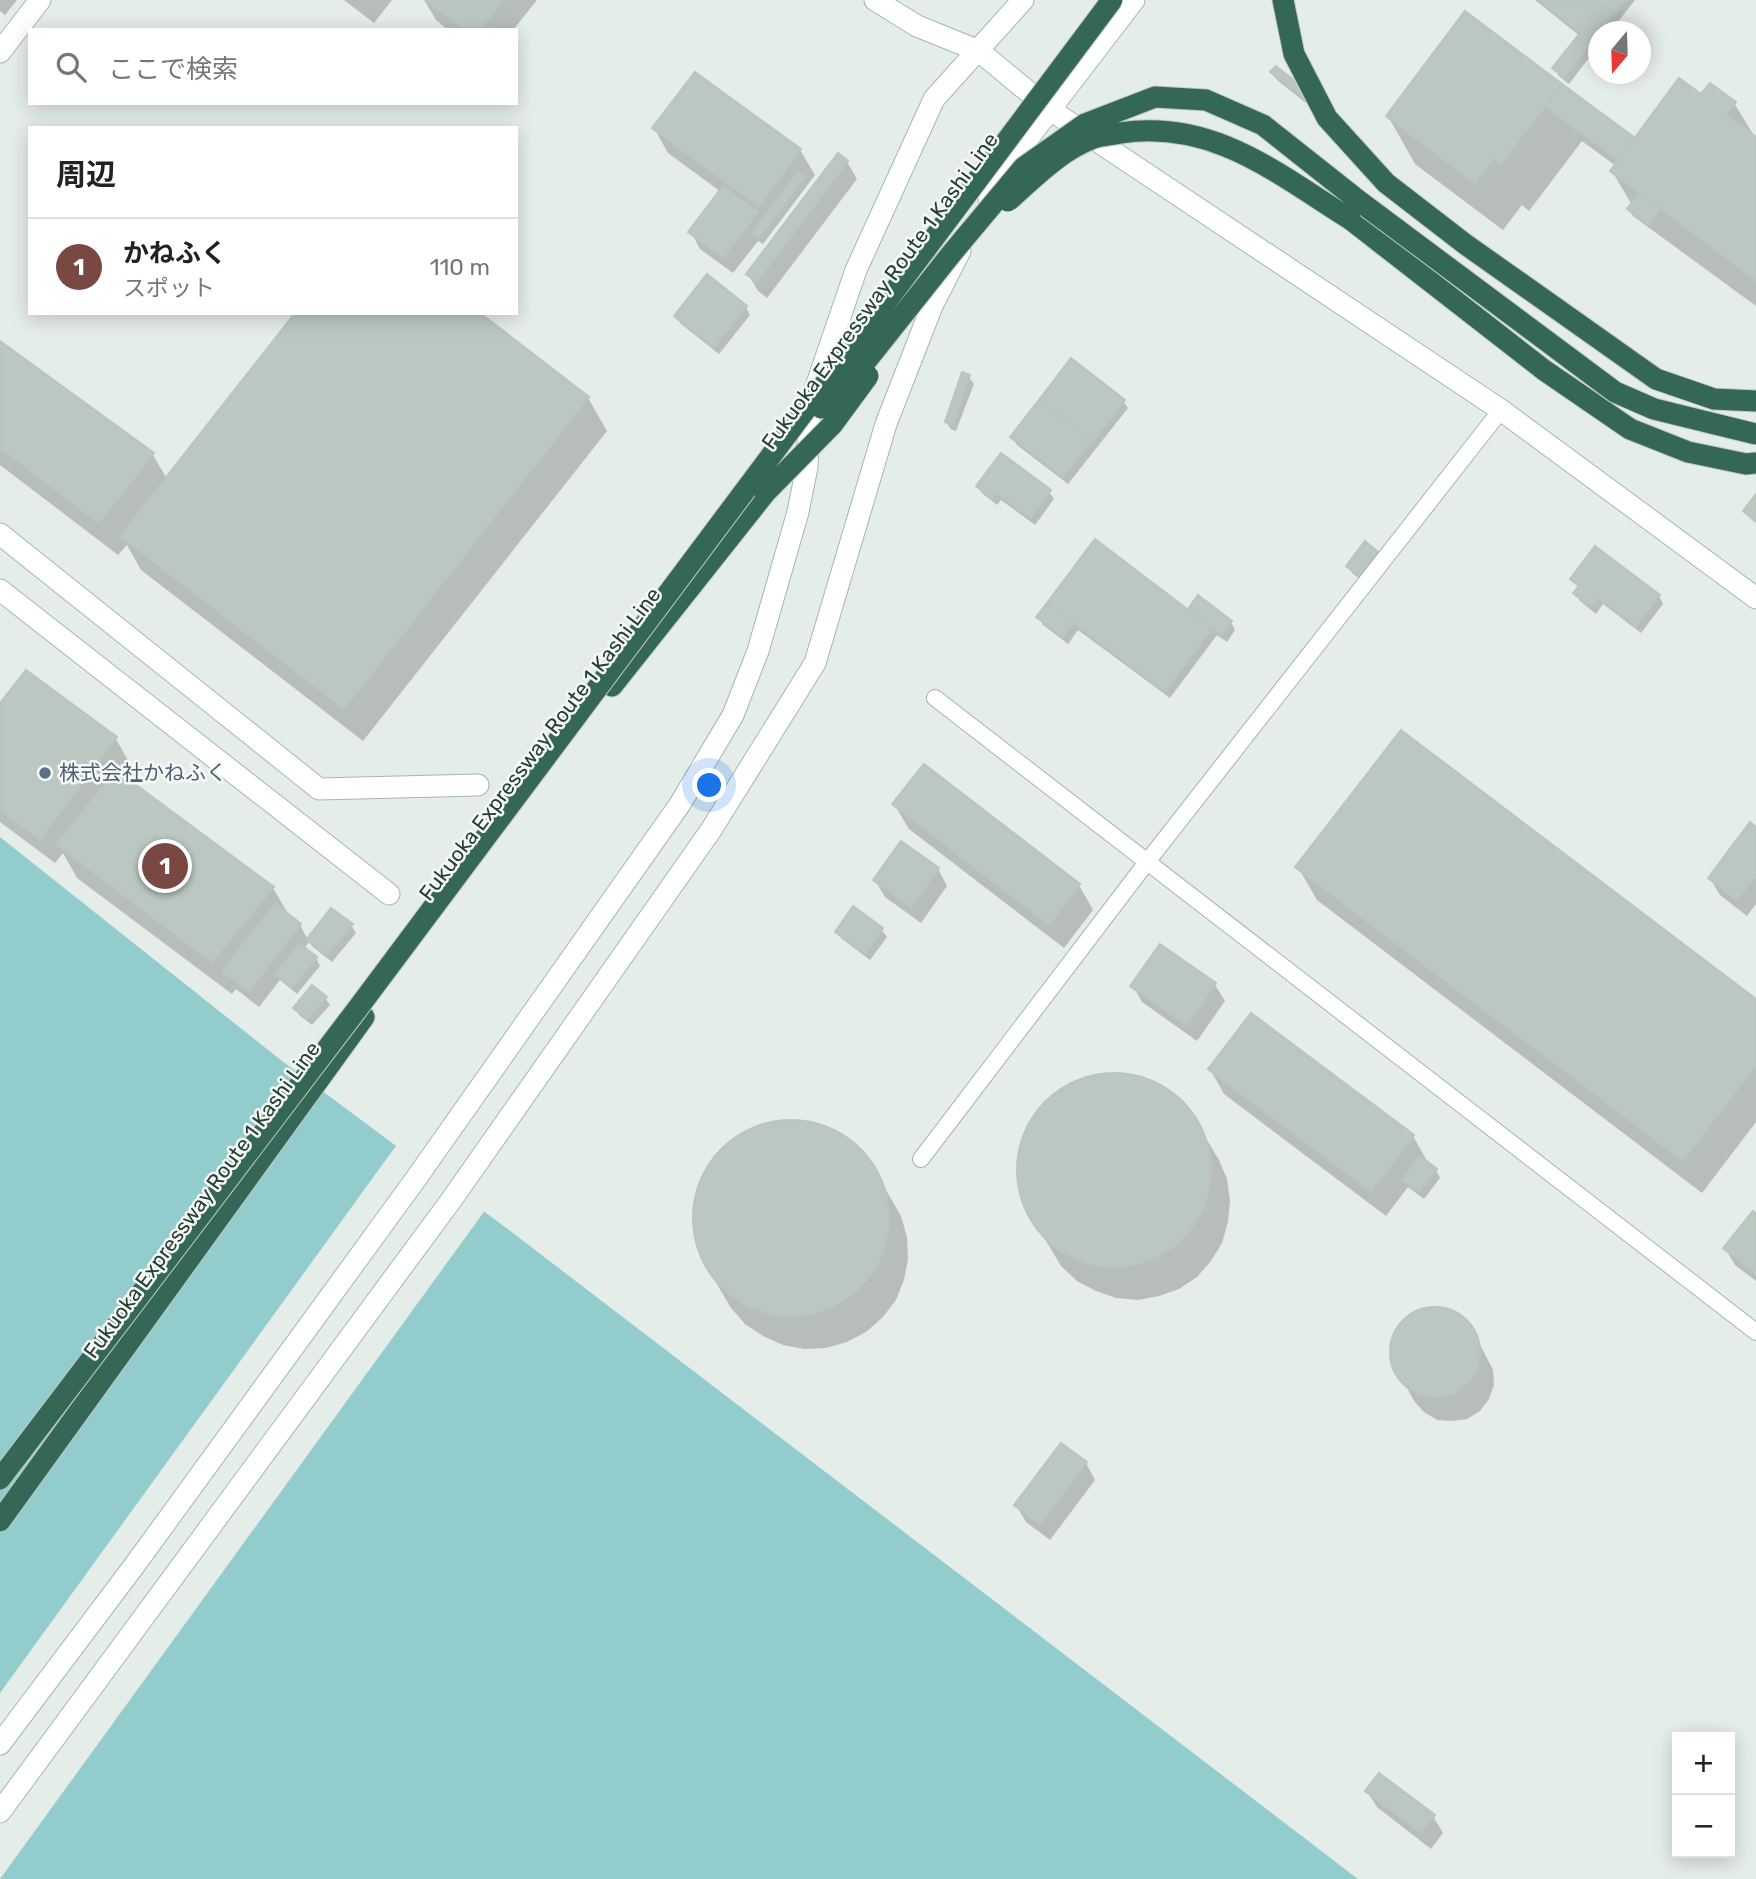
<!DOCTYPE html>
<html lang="ja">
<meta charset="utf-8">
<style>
:root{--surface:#fff;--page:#f2f2f2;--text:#222;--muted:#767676;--line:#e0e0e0;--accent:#7a4842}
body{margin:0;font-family:Rubik,"Noto Sans JP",sans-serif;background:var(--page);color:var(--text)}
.controls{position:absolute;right:21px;bottom:21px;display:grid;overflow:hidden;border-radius:0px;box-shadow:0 4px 18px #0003}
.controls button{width:63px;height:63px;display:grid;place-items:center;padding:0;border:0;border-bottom:2px solid var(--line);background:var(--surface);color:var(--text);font:35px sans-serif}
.compass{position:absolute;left:1588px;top:21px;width:63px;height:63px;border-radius:50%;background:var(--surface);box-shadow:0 4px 18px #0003;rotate:199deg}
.you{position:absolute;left:710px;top:786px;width:24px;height:24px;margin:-18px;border:5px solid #fff;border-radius:50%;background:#1a73e8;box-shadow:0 0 0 10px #1a73e833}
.badge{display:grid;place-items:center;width:46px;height:46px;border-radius:50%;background:var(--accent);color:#fff;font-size:23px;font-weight:700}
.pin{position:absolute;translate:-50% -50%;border:4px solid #fff;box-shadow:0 2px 7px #0006}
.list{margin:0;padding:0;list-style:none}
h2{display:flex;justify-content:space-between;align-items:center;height:91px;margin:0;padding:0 28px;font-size:30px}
h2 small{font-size:23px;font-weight:400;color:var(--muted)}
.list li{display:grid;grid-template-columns:46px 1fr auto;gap:21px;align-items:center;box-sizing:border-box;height:98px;padding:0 28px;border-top:2px solid var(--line)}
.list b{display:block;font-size:26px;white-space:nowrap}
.list p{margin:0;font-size:23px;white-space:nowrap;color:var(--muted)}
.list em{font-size:23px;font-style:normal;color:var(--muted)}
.icon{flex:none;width:38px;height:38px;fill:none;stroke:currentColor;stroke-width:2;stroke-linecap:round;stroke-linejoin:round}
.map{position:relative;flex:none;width:1756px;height:1879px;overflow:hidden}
.search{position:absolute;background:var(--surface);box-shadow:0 4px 18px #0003;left:28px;top:28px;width:490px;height:77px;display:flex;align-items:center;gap:18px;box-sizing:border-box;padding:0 24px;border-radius:0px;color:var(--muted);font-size:26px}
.panel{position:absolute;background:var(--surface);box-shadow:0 4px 18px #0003;left:28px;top:126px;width:490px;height:189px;border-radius:0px}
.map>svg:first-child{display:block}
.water{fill:#92cccd}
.pier{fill:#e5ede8}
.shadow{fill:#0003}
.building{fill:#bbc8c1;stroke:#b8c6be;stroke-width:2}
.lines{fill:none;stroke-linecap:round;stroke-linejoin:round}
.lane-casing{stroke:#a8b5ae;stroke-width:18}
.street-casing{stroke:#a8b5ae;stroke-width:23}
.secondary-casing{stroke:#a4b8ae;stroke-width:23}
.highway-casing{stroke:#c2c9c6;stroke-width:23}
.lane{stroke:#fff;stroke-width:16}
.street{stroke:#fff;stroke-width:21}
.secondary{stroke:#fff;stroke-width:21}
.highway{stroke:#346755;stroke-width:21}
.highway-bridge-casing{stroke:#c2c9c6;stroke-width:23;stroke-linecap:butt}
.highway-bridge{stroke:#346755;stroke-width:21}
.service-dot{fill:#5c6f8a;stroke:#f5faf7;stroke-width:2.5}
.labels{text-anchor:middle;stroke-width:5;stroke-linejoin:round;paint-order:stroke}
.street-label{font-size:21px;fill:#263e34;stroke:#f5faf7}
.service-label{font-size:21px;fill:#4e5e75;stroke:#f5faf7;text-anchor:start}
</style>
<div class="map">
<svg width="1756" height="1879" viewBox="0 0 1756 1879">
<rect width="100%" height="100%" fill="#e5ede8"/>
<!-- water -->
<path class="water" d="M 0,837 L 282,1061 L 505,1227 L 1358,1879 L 0,1879 Z"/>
<!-- pier -->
<path class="pier" d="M 398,1143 L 486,1209 L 0,1879 L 0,1693 Z"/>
<!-- shadow -->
<path class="shadow" d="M 0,0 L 17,0 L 5,15 L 0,11 Z
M 344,0 L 392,0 L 374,23 Z
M 424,0 L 537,0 L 513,30 L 448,30 L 436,20 Z
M 1535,0 L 1635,0 L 1610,32 L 1598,32 L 1598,46 L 1569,84 L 1559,76 L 1554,68 L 1580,36 Z
M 1465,14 L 1635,140 L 1701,97 L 1734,103 L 1756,139 L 1756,306 L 1633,216 L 1629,209 L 1632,205 L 1612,171 L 1616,166 L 1582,141 L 1529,211 L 1522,205 L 1503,230 L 1415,164 L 1388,116 Z
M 1273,73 L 1310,95 L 1311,107 L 1277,80 Z
M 696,74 L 800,150 L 815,175 L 763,244 L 758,241 L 733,273 L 700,249 L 691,232 L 721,192 L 668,153 L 654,128 Z
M 847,162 L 857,179 L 767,298 L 758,291 L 748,274 Z
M 746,307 L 750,315 L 719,354 L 681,324 L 676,316 Z
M 0,343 L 153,455 L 167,479 L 588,398 L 607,431 L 363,741 L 141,570 L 127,545 L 118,555 L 0,465 Z
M 969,377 L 974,384 L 956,431 L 951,429 L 946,422 Z
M 1123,401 L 1128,408 L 1068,484 L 1017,445 L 1012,437 Z
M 978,487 L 1049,492 L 1054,499 L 1035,525 L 1001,500 L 997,505 L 983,494 Z
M 1096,541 L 1188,611 L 1198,598 L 1231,622 L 1235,630 L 1227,642 L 1217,635 L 1170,698 L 1078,630 L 1068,644 L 1043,625 L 1039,617 Z
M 1377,553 L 1382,560 L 1365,582 L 1353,574 L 1348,566 Z
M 1572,579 L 1659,596 L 1663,604 L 1641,633 L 1603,604 L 1596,614 L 1580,601 L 1575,593 L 1579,588 Z
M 27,672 L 116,739 L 130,764 L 121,776 L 273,888 L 290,917 L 300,925 L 308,940 L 351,925 L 356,933 L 332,962 L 313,947 L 309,942 L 304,949 L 316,958 L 320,966 L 297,994 L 280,980 L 259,1007 L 236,989 L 232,994 L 77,878 L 63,853 L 55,863 L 0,822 L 0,706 Z
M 894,804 L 1079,885 L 1093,910 L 1064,948 L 909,829 Z
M 1756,829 L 1756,904 L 1747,916 L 1720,895 L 1710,878 Z
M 1298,867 L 1756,1001 L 1756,1122 L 1702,1193 L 1317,900 Z
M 938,869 L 947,886 L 921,923 L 885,897 L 875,880 Z
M 854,909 L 882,930 L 887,937 L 870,960 L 842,939 L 838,932 Z
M 1160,946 L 1215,985 L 1225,1001 L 1197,1041 L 1142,1002 L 1133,986 Z
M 325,998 L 330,1005 L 312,1025 L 299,1015 L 295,1008 Z
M 1210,1069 L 1413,1136 L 1427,1161 L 1426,1163 L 1436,1170 L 1440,1178 L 1424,1199 L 1408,1187 L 1386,1216 L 1224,1094 Z
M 1111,1074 L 1132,1076 L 1153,1082 L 1171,1093 L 1187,1107 L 1219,1160 L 1227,1179 L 1230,1201 L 1228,1222 L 1222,1243 L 1211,1261 L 1197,1277 L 1179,1289 L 1159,1296 L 1138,1300 L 1116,1298 L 1096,1291 L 1077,1281 L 1061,1266 L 1030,1214 L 1022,1194 L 1018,1173 L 1020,1151 L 1026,1131 L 1037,1112 L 1052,1097 L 1069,1085 L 1089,1077 Z
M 797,1121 L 818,1125 L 838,1133 L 856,1146 L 870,1162 L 890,1197 L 901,1216 L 907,1237 L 908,1259 L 904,1280 L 896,1300 L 882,1318 L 866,1332 L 847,1342 L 826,1348 L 804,1349 L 783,1345 L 763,1336 L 745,1324 L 731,1308 L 711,1274 L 701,1254 L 695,1233 L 693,1212 L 697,1190 L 706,1170 L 719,1153 L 735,1138 L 754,1128 L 775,1122 Z
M 1756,1216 L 1756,1281 L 1735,1265 L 1725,1248 Z
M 1434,1309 L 1449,1311 L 1462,1318 L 1472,1329 L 1493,1370 L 1494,1385 L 1489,1399 L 1480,1411 L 1467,1419 L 1452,1421 L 1437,1420 L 1424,1412 L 1414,1401 L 1393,1361 L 1393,1346 L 1397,1332 L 1406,1320 L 1419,1312 Z
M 1086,1463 L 1095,1480 L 1050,1540 L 1026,1522 L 1016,1505 Z
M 1367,1791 L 1433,1816 L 1443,1833 L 1431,1849 L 1377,1807 Z"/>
<!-- building -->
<path class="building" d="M 426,0 L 503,0 L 480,30 L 464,30 Z
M 1539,0 L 1625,0 L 1564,77 L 1552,68 L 1580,33 Z
M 1465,11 L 1562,84 L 1501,164 L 1494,158 L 1475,183 L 1386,116 Z
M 1276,66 L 1311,94 L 1306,100 L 1270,72 Z
M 695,72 L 801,149 L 759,207 L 652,128 Z
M 1679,78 L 1701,94 L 1710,83 L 1736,102 L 1726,115 L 1756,137 L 1756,281 L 1610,171 Z
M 1562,84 L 1635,138 L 1618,160 L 1545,106 Z
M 838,153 L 848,161 L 757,282 L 746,274 Z
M 798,172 L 805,177 L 759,238 L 752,233 Z
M 723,186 L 758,212 L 723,258 L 688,232 Z
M 1639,192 L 1660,208 L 1649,225 L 1627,209 Z
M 707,274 L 747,306 L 714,347 L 674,316 Z
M 295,313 L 480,313 L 589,397 L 344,709 L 120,536 Z
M 0,341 L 154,453 L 99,523 L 0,448 Z
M 1071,358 L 1125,400 L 1093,441 L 1039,400 Z
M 962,372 L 970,375 L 952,425 L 945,422 Z
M 1039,400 L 1092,440 L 1063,477 L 1010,437 Z
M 1001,453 L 1051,490 L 1030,518 L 996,493 L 992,499 L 976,486 Z
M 1756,494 L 1756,522 L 1743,511 Z
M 1095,539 L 1212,628 L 1165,692 L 1047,603 Z
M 1365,541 L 1378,552 L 1360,576 L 1346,566 Z
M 1595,546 L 1660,595 L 1636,626 L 1598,598 L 1591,607 L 1573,593 L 1579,586 L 1570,579 Z
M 1198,595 L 1232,621 L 1222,635 L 1188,609 Z
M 1047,603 L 1073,623 L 1063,637 L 1036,617 Z
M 26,670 L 117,737 L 40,840 L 0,810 L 0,703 Z
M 1401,730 L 1756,999 L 1756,1065 L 1683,1161 L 1295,867 Z
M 924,764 L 1080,884 L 1049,925 L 892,804 Z
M 116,770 L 274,887 L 212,962 L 56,844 Z
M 1750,822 L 1756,827 L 1756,876 L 1737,900 L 1708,878 Z
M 901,841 L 939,868 L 911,907 L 873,880 Z
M 275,903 L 301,924 L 249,991 L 222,971 Z
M 853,906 L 883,928 L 865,954 L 835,932 Z
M 331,908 L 353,924 L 327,955 L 306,940 Z
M 299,943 L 317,957 L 292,988 L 275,974 Z
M 1160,944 L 1216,983 L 1187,1026 L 1130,986 Z
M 312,985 L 327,997 L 307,1019 L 293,1008 Z
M 1251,1013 L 1414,1135 L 1371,1192 L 1208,1069 Z
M1017 1170a97 97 0 1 1 194 0a97 97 0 1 1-194 0Z
M693 1218a98 98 0 1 1 196 0a98 98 0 1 1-196 0Z
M 1420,1156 L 1437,1169 L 1419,1192 L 1402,1180 Z
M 1753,1211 L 1756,1214 L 1756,1274 L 1723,1248 Z
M1390 1352a45 45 0 1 1 90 0a45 45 0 1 1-90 0Z
M 1061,1443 L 1087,1462 L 1040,1525 L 1014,1505 Z
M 1379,1773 L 1435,1815 L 1421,1833 L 1365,1791 Z"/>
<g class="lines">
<!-- lane casing -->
<g class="lane-casing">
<path id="lane" d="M 935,698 L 1756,1332
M 921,1159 L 1147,862 L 1501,410"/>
</g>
<!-- street casing -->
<g class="street-casing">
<path id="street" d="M 0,534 L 319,789 L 478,785
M 0,590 L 389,894"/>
</g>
<!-- secondary casing -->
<g class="secondary-casing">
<path id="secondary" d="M 875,0 L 917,26 L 979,51 L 1049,109 L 1501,410 L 1756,598
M 0,52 L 40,0
M 989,199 L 1019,150 L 1134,0
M 0,1744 L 134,1566 L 415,1180 L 680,804 L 733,715 L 758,651 L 798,512 L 807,467 L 810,404 L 856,270 L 934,99 L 1023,0
M 0,1812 L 452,1199 L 711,830 L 815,663 L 886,424 L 932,306 L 960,251"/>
</g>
<!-- highway casing -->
<g class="highway-casing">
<path id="highway" d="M 1283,0 L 1294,54 L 1327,118 L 1386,183 L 1465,244 L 1656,379 L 1714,399 L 1756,401
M 1350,219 L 1544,370 L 1630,429 L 1688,452 L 1746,464 L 1756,463
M 612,686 L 765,493
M 0,1521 L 364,1017"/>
</g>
<!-- lane -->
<use href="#lane" class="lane"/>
<!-- street -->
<use href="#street" class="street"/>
<!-- secondary -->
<use href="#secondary" class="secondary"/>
<!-- highway -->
<use href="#highway" class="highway"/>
<!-- highway-bridge casing -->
<g class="highway-bridge-casing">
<path id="highway-bridge" d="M 1008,201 C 1034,178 1061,150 1094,138 C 1102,135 1112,135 1120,133 C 1213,119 1276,173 1350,219
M 821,408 L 863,365 L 952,253 L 1024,167 L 1085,124 L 1155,97 L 1206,100 L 1263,125 L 1359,201 L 1615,392 L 1654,409 L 1756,434
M 765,493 L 832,425 L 868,376
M 0,1479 L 355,1012 L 1112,0"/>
</g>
<!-- highway-bridge -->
<use href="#highway-bridge" class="highway-bridge"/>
</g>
<!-- markers -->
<circle class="service-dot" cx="45" cy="773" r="7"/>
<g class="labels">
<!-- street labels -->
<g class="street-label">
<text transform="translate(880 291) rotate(-54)" y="7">Fukuoka Expressway Route 1 Kashi Line</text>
<text transform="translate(540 744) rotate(-53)" y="7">Fukuoka Expressway Route 1 Kashi Line</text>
<text transform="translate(202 1200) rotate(-54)" y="7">Fukuoka Expressway Route 1 Kashi Line</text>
</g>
<!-- service labels -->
<g class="service-label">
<text x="59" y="780">株式会社かねふく</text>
</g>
</g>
</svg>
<div class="controls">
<button>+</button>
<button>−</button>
</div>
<svg class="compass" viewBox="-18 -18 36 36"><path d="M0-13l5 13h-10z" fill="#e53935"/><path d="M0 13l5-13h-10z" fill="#767676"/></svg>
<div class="you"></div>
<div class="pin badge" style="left:165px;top:866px">1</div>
<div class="search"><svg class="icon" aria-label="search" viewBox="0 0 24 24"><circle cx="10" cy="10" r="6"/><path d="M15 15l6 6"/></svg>ここで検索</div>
<section class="panel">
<h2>周辺<small></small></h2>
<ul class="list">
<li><span class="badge">1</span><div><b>かねふく</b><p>スポット</p></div><em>110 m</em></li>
</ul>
</section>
</div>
